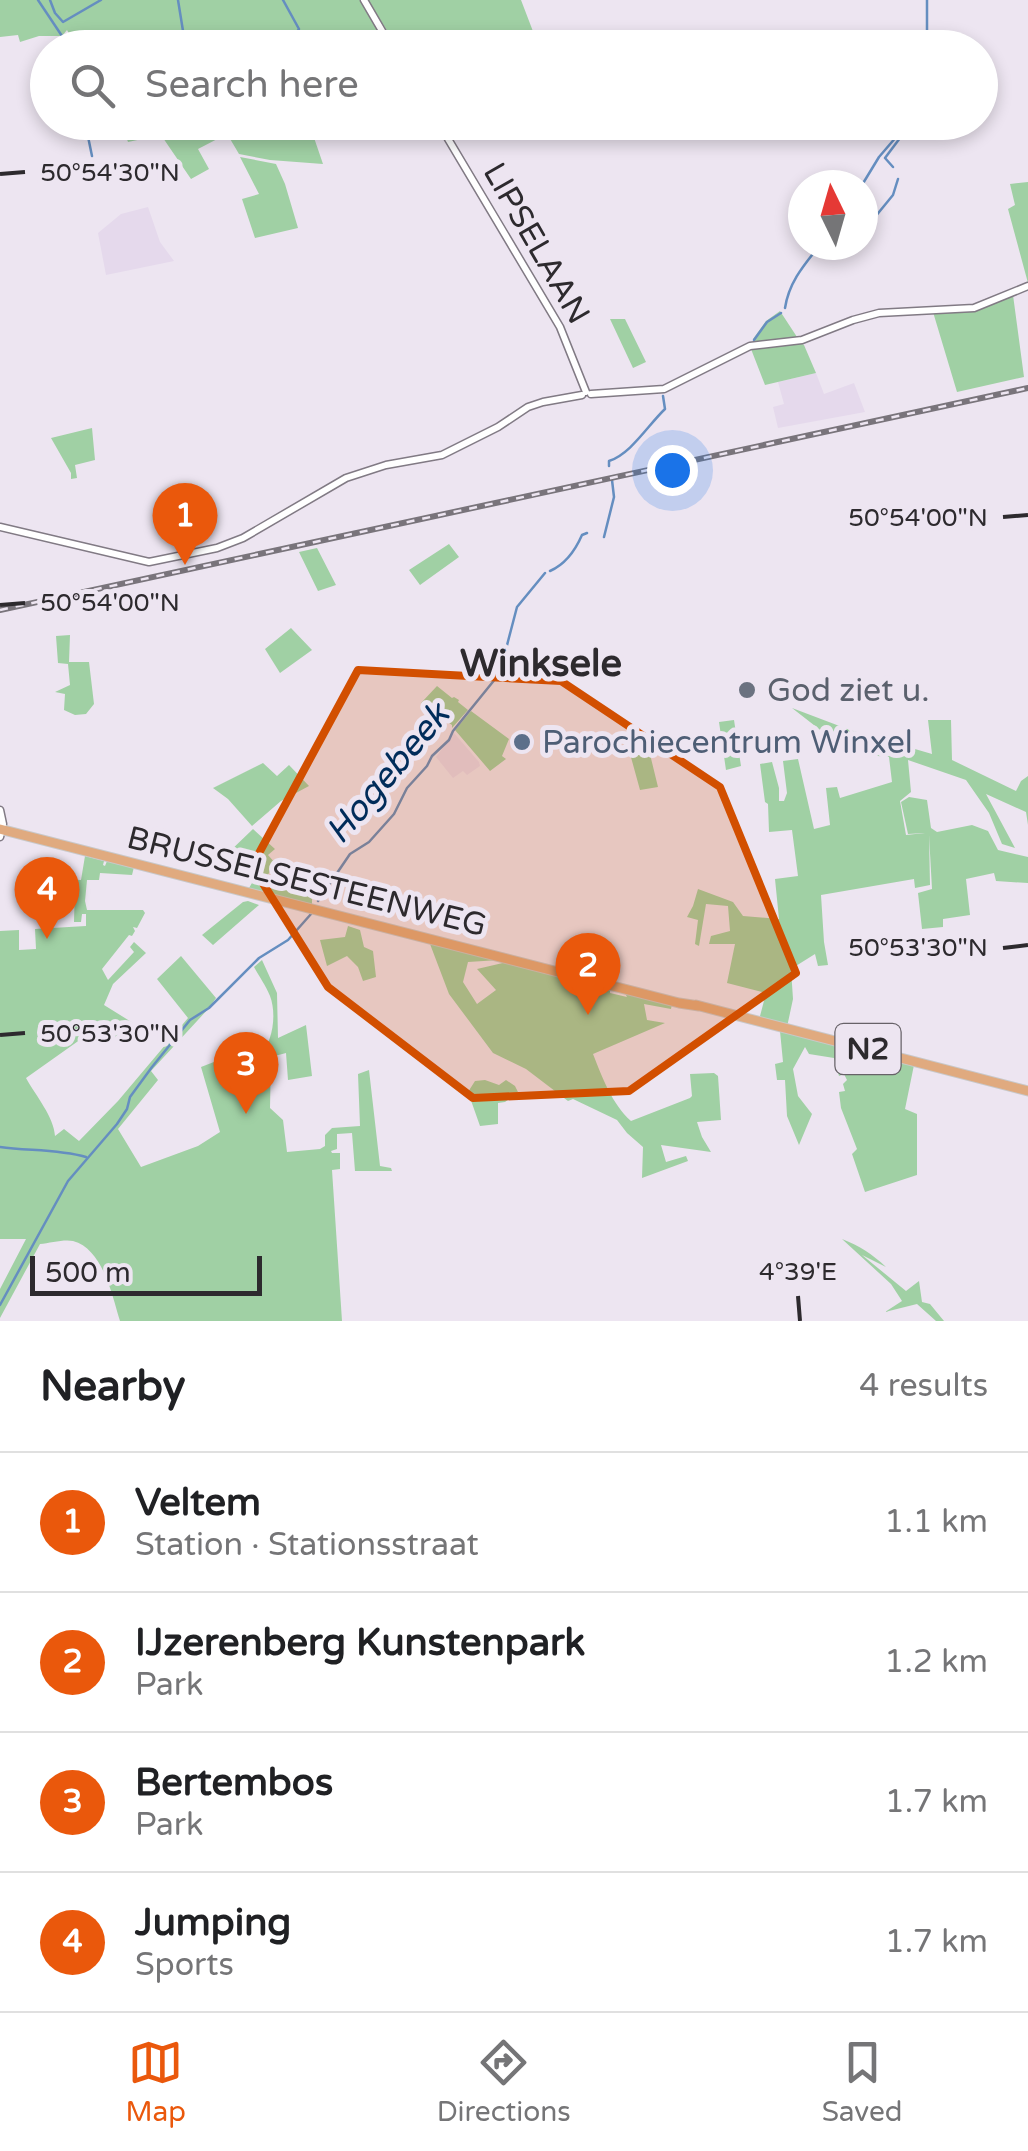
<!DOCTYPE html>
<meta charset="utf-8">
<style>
:root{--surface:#fff;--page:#f6f6f6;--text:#202124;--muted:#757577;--line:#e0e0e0;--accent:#ea580c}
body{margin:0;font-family:"Varela Round",sans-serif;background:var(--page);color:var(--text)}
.compass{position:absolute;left:788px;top:170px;width:90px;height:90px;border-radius:50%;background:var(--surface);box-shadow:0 5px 15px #0003;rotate:355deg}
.scale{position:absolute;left:30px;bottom:25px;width:232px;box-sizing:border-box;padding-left:10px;border:5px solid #2d2a2e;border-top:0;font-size:28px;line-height:35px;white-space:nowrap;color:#2d2a2e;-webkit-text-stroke:8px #ede5f1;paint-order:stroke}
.you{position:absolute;left:672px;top:470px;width:35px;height:35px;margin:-25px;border:8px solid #fff;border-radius:50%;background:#1a73e8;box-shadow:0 0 0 15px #1a73e833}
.badge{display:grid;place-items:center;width:65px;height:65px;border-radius:50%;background:var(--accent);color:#fff;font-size:32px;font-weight:700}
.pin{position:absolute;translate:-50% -82px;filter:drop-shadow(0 2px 5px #0008)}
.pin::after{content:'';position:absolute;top:52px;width:35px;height:30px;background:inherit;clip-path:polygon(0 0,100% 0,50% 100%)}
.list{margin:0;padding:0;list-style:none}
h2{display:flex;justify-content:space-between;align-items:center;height:130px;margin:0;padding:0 40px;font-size:42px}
h2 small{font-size:32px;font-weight:400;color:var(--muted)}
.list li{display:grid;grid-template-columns:65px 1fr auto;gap:30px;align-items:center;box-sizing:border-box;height:140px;padding:0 40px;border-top:2px solid var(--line)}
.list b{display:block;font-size:38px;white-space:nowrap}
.list p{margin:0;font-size:32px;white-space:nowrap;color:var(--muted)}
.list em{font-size:32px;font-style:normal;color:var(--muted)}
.icon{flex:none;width:55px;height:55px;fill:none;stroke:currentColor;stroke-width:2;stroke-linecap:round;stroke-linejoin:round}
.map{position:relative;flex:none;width:1028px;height:1321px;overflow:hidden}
.search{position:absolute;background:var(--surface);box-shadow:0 5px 15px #0003;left:30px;right:30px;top:30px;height:110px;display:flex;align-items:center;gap:25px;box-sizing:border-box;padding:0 35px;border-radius:55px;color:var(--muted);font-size:38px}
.sheet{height:690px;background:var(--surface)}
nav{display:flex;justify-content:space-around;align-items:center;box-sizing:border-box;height:140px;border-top:2px solid var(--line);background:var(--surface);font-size:28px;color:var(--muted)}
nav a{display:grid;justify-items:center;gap:5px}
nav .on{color:var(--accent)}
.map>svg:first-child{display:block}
.built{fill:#e5d9ec}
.green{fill:#a0d0a4}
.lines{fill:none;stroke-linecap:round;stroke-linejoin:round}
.stream{stroke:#658ec0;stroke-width:2.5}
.minor-casing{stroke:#817a84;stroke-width:9}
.major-casing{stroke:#c8c8c9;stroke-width:11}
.minor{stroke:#fff;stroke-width:6}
.major{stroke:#e0aa7f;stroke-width:9}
.rail-casing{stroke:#79747b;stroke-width:6}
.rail{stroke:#ede5f1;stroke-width:2.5;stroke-dasharray:8;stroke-linecap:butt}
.marked{fill:#d24f00;fill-opacity:0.2;stroke:#d24f00;stroke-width:8;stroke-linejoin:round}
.ticks{fill:none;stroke:#2d2a2e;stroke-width:4}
.worship-dot{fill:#6b7280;stroke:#ede5f1;stroke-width:4}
.service-dot{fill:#5c6f8a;stroke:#ede5f1;stroke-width:4}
.labels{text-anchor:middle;stroke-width:10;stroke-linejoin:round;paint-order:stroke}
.shield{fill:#ede5f1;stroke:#676268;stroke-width:2.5}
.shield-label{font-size:30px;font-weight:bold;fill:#2d2a2e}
.street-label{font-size:32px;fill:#2d2a2e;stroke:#ede5f1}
.worship-label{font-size:32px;fill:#5b616d;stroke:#ede5f1;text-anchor:start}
.service-label{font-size:32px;fill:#4e5e75;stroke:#ede5f1;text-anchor:start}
.water-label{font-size:35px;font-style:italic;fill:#002c5a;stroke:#ede5f1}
.quarter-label{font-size:38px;font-weight:bold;fill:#2d2a2e;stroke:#ede5f1}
.ticks-label{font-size:25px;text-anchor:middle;fill:#2d2a2e;stroke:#ede5f1;stroke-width:10;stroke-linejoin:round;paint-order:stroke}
</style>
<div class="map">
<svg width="1028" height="1321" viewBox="0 0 1028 1321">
<rect width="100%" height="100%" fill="#ede5f1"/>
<!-- built -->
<path class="built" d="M 148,207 L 160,242 L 174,261 L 106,275 L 98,233 L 121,214 Z
M 816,373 L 824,394 L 854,383 L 865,412 L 778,428 L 773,407 L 784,404 L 778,382 Z
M 454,733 L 479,762 L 480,766 L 467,775 L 463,771 L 453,778 L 436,757 Z"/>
<!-- green -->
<path class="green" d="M 0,0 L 360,0 L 389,47 L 81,47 L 73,41 L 67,30 L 62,36 L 39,36 L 20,42 L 18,35 L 0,37 Z
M 368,0 L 521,0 L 534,34 L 525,38 L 529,47 L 499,47 L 489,30 L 433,47 L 411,47 L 406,40 L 394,42 Z
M 121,123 L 209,123 L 225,135 L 198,149 L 209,169 L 191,179 L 161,135 L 128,142 Z
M 212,123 L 309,123 L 323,164 L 270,160 L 239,154 L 226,132 Z
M 240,157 L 276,164 L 285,184 L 298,228 L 255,238 L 242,199 L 259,194 Z
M 1028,182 L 1028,283 L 1008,209 L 1015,205 L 1010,184 Z
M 1013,295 L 1024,377 L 957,392 L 933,312 L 975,310 Z
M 780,311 L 797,337 L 796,340 L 756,342 L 753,339 L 766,321 Z
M 610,319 L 625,319 L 646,362 L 633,368 Z
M 799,342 L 804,345 L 816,373 L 765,385 L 751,349 Z
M 92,428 L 95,460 L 75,465 L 77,478 L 71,479 L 71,473 L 51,438 Z
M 449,544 L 459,557 L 420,585 L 409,570 Z
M 317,548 L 336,585 L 318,591 L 299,552 Z
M 291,628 L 312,650 L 280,673 L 265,649 Z
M 70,635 L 69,662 L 89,662 L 94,704 L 86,714 L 75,715 L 64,710 L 65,694 L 55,692 L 70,685 L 68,664 L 58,663 L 56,636 Z
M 437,686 L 452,698 L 454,697 L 459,700 L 458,702 L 468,710 L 452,728 L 452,725 L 421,703 Z
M 792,708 L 850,730 L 932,754 L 928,720 L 951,720 L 952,760 L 1016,791 L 1021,781 L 1028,776 L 1028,825 L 1026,812 L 986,794 L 1015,848 L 1002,844 L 989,813 L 966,780 L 908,760 L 911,792 L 900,801 L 906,835 L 925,833 L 908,834 L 901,802 L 909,797 L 927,800 L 931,828 L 937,832 L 972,825 L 988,831 L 998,850 L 1028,857 L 1028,883 L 996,881 L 994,873 L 966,879 L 970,915 L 943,919 L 943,927 L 922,929 L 918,893 L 932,889 L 929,835 L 930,885 L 915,888 L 914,879 L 821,895 L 824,942 L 828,965 L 818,966 L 815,954 L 791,969 L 793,999 L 787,1027 L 759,1020 L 766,993 L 727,983 L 735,944 L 709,944 L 711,936 L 730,931 L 728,906 L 706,904 L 699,946 L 695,944 L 698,920 L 687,917 L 693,906 L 698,889 L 733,902 L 743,916 L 779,919 L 775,879 L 798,876 L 792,830 L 769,832 L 768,804 L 765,802 L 760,764 L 772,762 L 779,788 L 779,801 L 784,801 L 787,793 L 783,761 L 798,759 L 814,829 L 830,825 L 826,788 L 837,787 L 840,798 L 892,782 L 889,757 L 832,752 L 828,736 Z
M 471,711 L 509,739 L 502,756 L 506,759 L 490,771 L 455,730 Z
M 734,720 L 741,766 L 726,770 L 719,722 Z
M 648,746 L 658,787 L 640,790 L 629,750 Z
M 263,763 L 277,776 L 289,765 L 309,786 L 281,801 L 252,826 L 228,799 L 213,788 Z
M 253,829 L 275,849 L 268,855 L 276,864 L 266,877 L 271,885 L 278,889 C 290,883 304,890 312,899 L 312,905 L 249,888 L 252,883 L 228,853 Z
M 85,856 L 104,861 L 103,865 L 105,866 L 107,861 L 134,867 L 132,875 L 100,873 L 99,880 L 87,880 L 85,901 L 87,910 L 143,910 L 145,913 L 137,928 L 133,927 L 135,931 L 132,936 L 129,935 L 102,969 L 108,980 L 134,952 L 130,947 L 134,942 L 146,953 L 113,984 L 104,1005 L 133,1023 L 121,1043 L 98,1027 L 26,1078 C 36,1096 54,1117 55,1136 L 64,1129 L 79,1141 L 118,1101 L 188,1018 L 157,979 L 181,956 L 216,998 L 209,1008 L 151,1071 L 158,1080 L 118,1129 L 141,1167 L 198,1146 L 220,1132 L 201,1067 L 219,1060 L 227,1069 C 237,1066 250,1063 258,1057 C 273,1044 277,1014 270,996 C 266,986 259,976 254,967 L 262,960 L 277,993 L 278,1038 L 306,1025 L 312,1076 L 288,1080 L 286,1053 L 271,1057 L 270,1108 L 283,1120 L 287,1152 L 320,1149 L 325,1146 L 325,1135 L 332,1128 L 360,1126 L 358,1074 L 369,1070 L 380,1166 L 391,1168 L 392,1171 L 355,1171 L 352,1133 L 337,1134 L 337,1149 L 331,1151 L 332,1153 L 340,1153 L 340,1169 L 332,1170 L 342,1321 L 120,1321 C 112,1295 103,1249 73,1241 C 64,1239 50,1243 40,1244 L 0,1318 L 0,1289 L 26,1239 L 0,1239 L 0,931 L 19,930 L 19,950 L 36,949 L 35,929 L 86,926 L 86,914 L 82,914 L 81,922 L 74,922 L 75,884 L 43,881 L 45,871 L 76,873 L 71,876 L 61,874 L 59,877 L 61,879 L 81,880 Z
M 248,901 L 259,905 L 213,945 L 202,935 L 243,902 Z
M 348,926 L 360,930 L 364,947 L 373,951 L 376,977 L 363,981 L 358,967 L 347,956 L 327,966 L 320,940 L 345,937 Z
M 430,944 L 499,960 L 468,962 L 463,982 L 477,1004 L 496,990 L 477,969 L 507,962 L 610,988 L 610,993 L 627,997 L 624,991 L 672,1004 L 671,1009 L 644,1004 L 647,1020 L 665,1023 L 593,1054 C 602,1077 612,1104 631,1121 L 690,1098 L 692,1096 L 690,1074 L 714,1073 L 718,1076 L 721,1120 L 697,1122 L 702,1137 L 711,1152 L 661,1145 L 666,1162 L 686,1156 L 688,1161 L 642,1178 L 643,1147 L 627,1133 L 617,1120 L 573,1099 L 568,1101 L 526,1069 L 493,1053 L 449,994 Z
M 780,1031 L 914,1065 L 905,1109 L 917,1114 L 917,1175 L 865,1192 L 852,1154 L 857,1149 L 841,1108 L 839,1092 L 845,1091 L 843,1084 L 847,1080 L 844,1074 L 839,1076 L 834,1058 L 809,1054 L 805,1047 L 793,1069 L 798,1096 L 812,1114 L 799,1145 L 787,1116 L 785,1080 L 777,1080 L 775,1064 L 783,1062 Z
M 485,1080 L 499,1085 L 506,1080 L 515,1086 L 518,1092 L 505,1102 L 498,1103 L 498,1124 L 480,1126 L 468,1092 L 475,1081 Z
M 842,1239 C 860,1246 872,1254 886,1267 L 862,1255 L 906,1291 L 919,1281 L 922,1302 L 930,1304 L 944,1321 L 936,1321 L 917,1304 L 885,1312 L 902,1301 L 891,1284 Z"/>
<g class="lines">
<!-- stream -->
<path class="stream" d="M 38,0 L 70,48
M 50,0 L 55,13 L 63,22 L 101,0
M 178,0 L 184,37 L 194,48
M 283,0 L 299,29 L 287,47
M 927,0 L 927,48
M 85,122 L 92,156
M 212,122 L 224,133
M 893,167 L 885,158 L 912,122
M 862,185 L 879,157 L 909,122
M 875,217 L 893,195 L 898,179
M 785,308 C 789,282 804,265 820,245
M 754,340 L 767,322 L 781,313
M 609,466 L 609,461 C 631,454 648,425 665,409 L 663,396
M 604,537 L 614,497 L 612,480
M 550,571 C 566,564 575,551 582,535 L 587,533
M 500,672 L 517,607 L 545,573
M 318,901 L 350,854 L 369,842 L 394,814 L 407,788 L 427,766 L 432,756 L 449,740 L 453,731 L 496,678
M 0,1147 C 28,1151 58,1149 86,1157
M 0,1305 L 68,1181 L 117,1124 L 127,1109 L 130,1097 L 152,1067 L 190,1020 L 209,1008 L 259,958 L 288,940 L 311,914"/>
<!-- minor casing -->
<g class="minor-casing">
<path id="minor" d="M 364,0 L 392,48
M 438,122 L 560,327 L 586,392
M 591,394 L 664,389 L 750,346 L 802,340 L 853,320 L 879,313 L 974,308 L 1028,286
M 0,527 L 149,562 L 217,548 L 243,538 L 346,478 L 386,465 L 442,455 L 498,427 L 528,407 L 543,402 L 582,395
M 0,810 L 3,824 L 0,837"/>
</g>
<!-- major casing -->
<g class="major-casing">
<path id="major" d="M 0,829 L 679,1003 L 699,1006
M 696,1005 L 1028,1091"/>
</g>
<!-- minor -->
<use href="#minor" class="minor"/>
<!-- major -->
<use href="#major" class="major"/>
<!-- rail casing -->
<g class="rail-casing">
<path id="rail" d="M 0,610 L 1028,388"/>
</g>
<!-- rail -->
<use href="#rail" class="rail"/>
</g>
<!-- marked area -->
<path class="marked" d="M 358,670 L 561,681 L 720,787 L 796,973 L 629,1091 L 473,1098 L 328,987 L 252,866 Z"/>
<!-- ticks -->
<path class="ticks" d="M 0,174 L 25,172M 1003,517 L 1028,515M 0,605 L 25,603M 1003,948 L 1028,945M 0,1035 L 25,1033M 798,1296 L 800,1321"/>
<!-- markers -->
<circle class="worship-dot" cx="747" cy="690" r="10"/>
<circle class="service-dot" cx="522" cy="742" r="10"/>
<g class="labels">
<!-- shield labels -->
<rect class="shield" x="835.5" y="1024" width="65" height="50" rx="8"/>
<g class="shield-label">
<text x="868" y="1059">N2</text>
</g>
<!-- street labels -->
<g class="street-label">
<text transform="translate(537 243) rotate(60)" y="11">LIPSELAAN</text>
<text transform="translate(307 881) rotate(14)" y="11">BRUSSELSESTEENWEG</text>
</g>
<!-- worship labels -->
<g class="worship-label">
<text x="767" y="701">God ziet u.</text>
</g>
<!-- service labels -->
<g class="service-label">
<text x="542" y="753">Parochiecentrum Winxel</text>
</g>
<!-- water labels -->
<g class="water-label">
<text transform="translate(387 773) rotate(-50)" y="12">Hogebeek</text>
</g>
<!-- quarter labels -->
<g class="quarter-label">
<text x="541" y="676">Winksele</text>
</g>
</g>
<g class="ticks-label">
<text x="110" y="181">50°54'30"N</text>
<text x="918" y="526">50°54'00"N</text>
<text x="110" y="611">50°54'00"N</text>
<text x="918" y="956">50°53'30"N</text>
<text x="110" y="1042">50°53'30"N</text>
<text x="798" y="1280">4°39'E</text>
</g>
</svg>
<svg class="compass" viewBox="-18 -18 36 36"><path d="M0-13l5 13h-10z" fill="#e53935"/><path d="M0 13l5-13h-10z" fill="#757577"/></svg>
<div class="scale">500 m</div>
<div class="you"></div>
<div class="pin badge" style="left:185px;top:565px">1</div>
<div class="pin badge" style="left:588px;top:1015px">2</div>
<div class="pin badge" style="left:246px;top:1114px">3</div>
<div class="pin badge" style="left:47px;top:939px">4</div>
<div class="search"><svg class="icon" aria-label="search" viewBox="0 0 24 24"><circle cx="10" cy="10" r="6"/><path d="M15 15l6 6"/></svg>Search here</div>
</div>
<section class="sheet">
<h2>Nearby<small>4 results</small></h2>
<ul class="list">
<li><span class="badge">1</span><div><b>Veltem</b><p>Station · Stationsstraat</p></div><em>1.1 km</em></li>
<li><span class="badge">2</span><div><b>IJzerenberg Kunstenpark</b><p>Park</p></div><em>1.2 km</em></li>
<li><span class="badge">3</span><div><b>Bertembos</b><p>Park</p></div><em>1.7 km</em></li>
<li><span class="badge">4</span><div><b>Jumping</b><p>Sports</p></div><em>1.7 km</em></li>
</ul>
</section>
<nav>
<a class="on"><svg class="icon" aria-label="map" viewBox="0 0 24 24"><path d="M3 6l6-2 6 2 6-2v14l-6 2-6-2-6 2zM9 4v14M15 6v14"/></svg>Map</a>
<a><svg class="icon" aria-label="directions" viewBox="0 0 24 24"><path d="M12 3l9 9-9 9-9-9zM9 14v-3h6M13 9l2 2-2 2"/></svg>Directions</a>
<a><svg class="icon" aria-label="saved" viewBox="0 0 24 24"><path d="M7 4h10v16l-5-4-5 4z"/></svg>Saved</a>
</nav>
